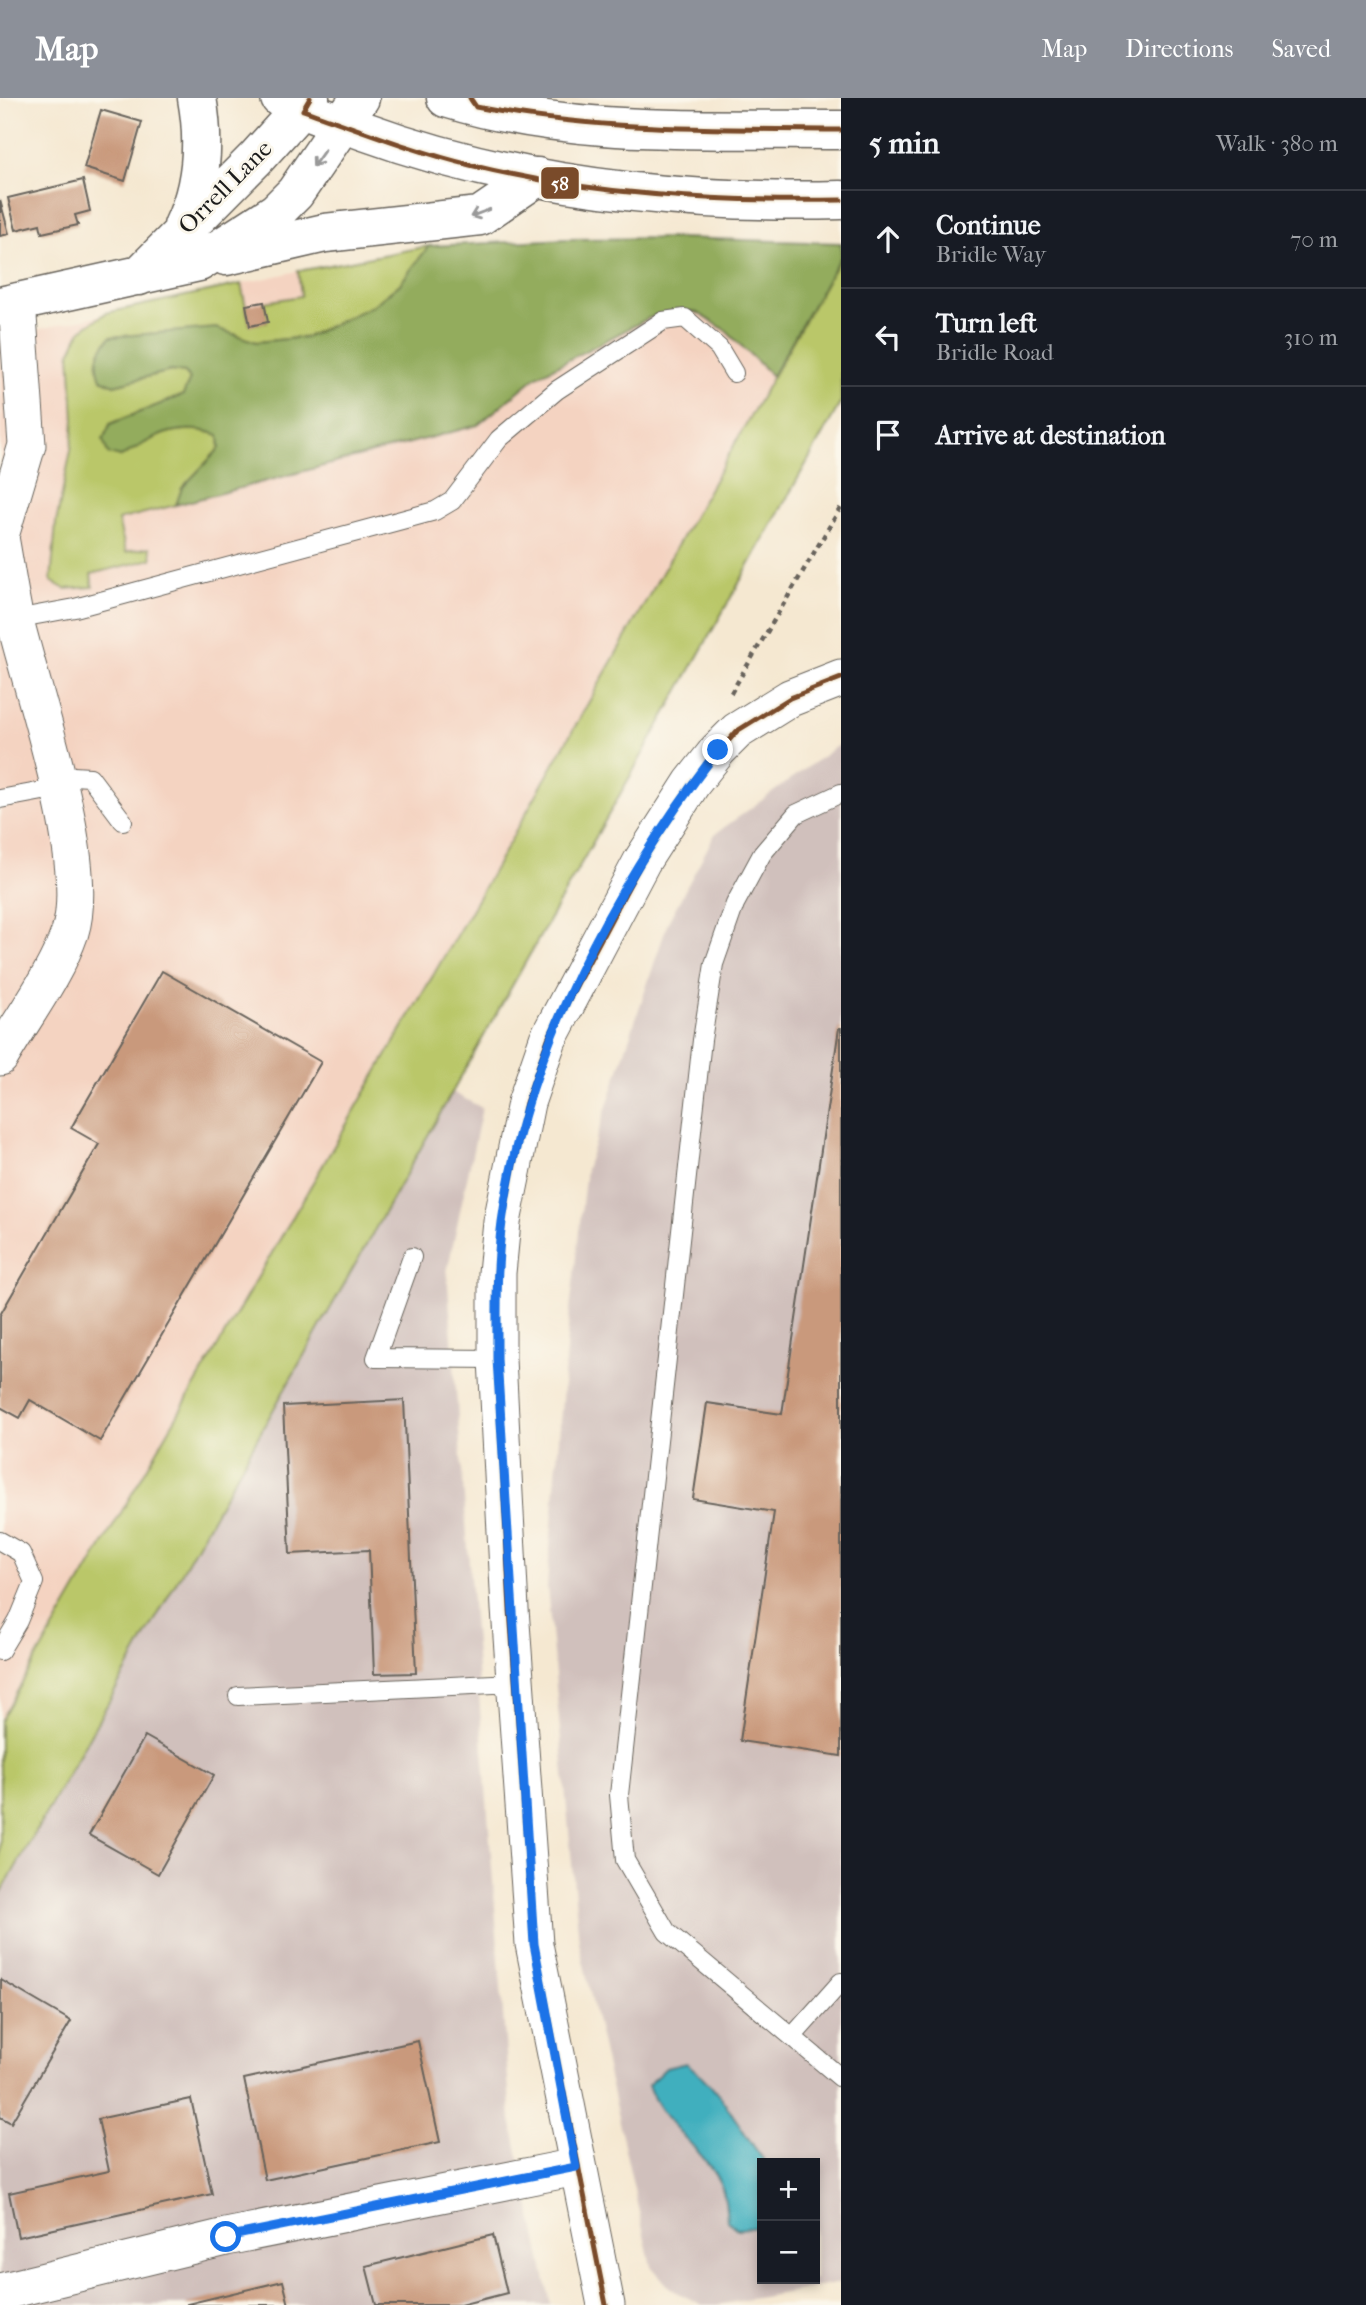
<!DOCTYPE html>
<meta charset="utf-8">
<style>
:root{--surface:#171b24;--page:#242831;--text:#f1f3f6;--muted:#9ea1a6;--line:#363941;--accent:#8c9099}
body{margin:0;font-family:"IM FELL French Canon",serif;background:var(--page);color:var(--text)}
.controls{position:absolute;right:21px;bottom:21px;display:grid;overflow:hidden;border-radius:0px;box-shadow:0 4px 10px #0003}
.controls button{width:63px;height:63px;display:grid;place-items:center;padding:0;border:0;border-bottom:2px solid var(--line);background:var(--surface);color:var(--text);font:35px sans-serif}
.stop{position:absolute;width:21px;height:21px;margin:-16px;border:5px solid #1a73e8;border-radius:50%;background:#fff}
.stop.end{background:#1a73e8;border-color:#fff;box-shadow:0 2px 7px #0008}
.list{margin:0;padding:0;list-style:none}
h2{display:flex;justify-content:space-between;align-items:center;height:91px;margin:0;padding:0 28px;font-size:30px}
h2 small{font-size:23px;font-weight:400;color:var(--muted)}
.list li{display:grid;grid-template-columns:46px 1fr auto;gap:21px;align-items:center;box-sizing:border-box;height:98px;padding:0 28px;border-top:2px solid var(--line)}
.list b{display:block;font-size:26px;white-space:nowrap}
.list p{margin:0;font-size:23px;white-space:nowrap;color:var(--muted)}
.list em{font-size:23px;font-style:normal;color:var(--muted)}
.icon{flex:none;width:38px;height:38px;fill:none;stroke:currentColor;stroke-width:2;stroke-linecap:round;stroke-linejoin:round}
.map{position:relative;flex:none;width:841px;height:2207px;overflow:hidden}
header{display:flex;align-items:center;gap:42px;box-sizing:border-box;height:98px;padding:0 35px;background:var(--accent);color:#fff}
header strong{font-size:33px}
nav{display:flex;gap:38px;margin-inline-start:auto;font-size:24px}
main{display:flex}
aside{flex:1;background:var(--surface)}
.map>svg:first-child{display:block}
.built{fill:#f4d3c1}
.industrial{fill:#d0c0bc;fill-rule:evenodd}
.green{fill:#bac769;stroke:#6b7242;stroke-width:2}
.forest{fill:#93ac5d;stroke:#58643c;stroke-width:2}
.water{fill:#41afbe;stroke:#2e666d;stroke-width:2}
.building{fill:#c9997b}
.lines{fill:none;stroke-linecap:round;stroke-linejoin:round}
.service-casing{stroke:#68635b;stroke-width:20}
.minor-casing{stroke:#68635b;stroke-width:39}
.tertiary-casing{stroke:#68635b;stroke-width:41}
.primary-casing{stroke:#68635b;stroke-width:41}
.path{stroke:#68635b;stroke-width:4.5;stroke-dasharray:5 5;stroke-linecap:butt}
.service{stroke:#fff;stroke-width:18}
.minor{stroke:#fff;stroke-width:37}
.tertiary{stroke:#fff;stroke-width:38}
.primary{stroke:#fff;stroke-width:38}
.bus-1-casing{stroke:#fbf7ec;stroke-width:10}
.bus-1{stroke:#7a4b2a;stroke-width:5}
.oneway{stroke:#999}
.route{stroke:#1a73e8;stroke-width:9}
.labels{text-anchor:middle;stroke-width:6;stroke-linejoin:round;paint-order:stroke}
.street-label{font-size:24px;fill:#1c1c1c;stroke:#fbf7ec}
.line-badge{stroke:#fbf7ec;stroke-width:2.5}
.badge-label{font-size:19px;text-anchor:middle;font-weight:bold;fill:#fff}
</style>
<header>
<strong>Map</strong>
<nav><a>Map</a><a>Directions</a><a>Saved</a></nav>
</header>
<main>
<div class="map">
<svg width="841" height="2207" viewBox="0 0 841 2207">
<rect width="100%" height="100%" fill="#fbf7ec"/>
<filter id="ink" filterUnits="userSpaceOnUse"><feTurbulence type="fractalNoise" baseFrequency=".0143" numOctaves="2"/><feDisplacementMap in="SourceGraphic" scale="14" xChannelSelector="R" yChannelSelector="G"/><feConvolveMatrix kernelMatrix="1 2 1 2 8 2 1 2 1" color-interpolation-filters="sRGB"/></filter>
<filter id="wash" filterUnits="userSpaceOnUse"><feTurbulence type="fractalNoise" baseFrequency=".00686" numOctaves="4" result="noise"/><feDisplacementMap in="SourceGraphic" scale="28" xChannelSelector="R" yChannelSelector="G"/><feGaussianBlur stdDeviation="1.57" result="paint"/><feColorMatrix in="noise" values="0 0 0 0 0 0 0 0 0 0 0 0 0 0 0 0 0 1.4 0 .05"/><feComposite in="paint" operator="in"/></filter>
<g filter="url(#wash)">
<rect width="100%" height="100%" fill="#f5e8d1"/>
<!-- built -->
<path class="built" d="M 681,140 L 841,145 L 841,158 L 478,800 L 0,1623 L 0,240 L 298,173 L 429,148 L 566,141 Z"/>
<!-- industrial -->
<path class="industrial" d="M 841,645 L 841,2185 L 717,2207 L 702,2207 L 671,2191 L 651,2168 L 579,1844 L 547,1488 L 567,1239 L 586,1071 L 668,824 L 715,736 ZM 762,2065 L 815,2065 L 815,2181 L 762,2181 Z
M 452,994 L 482,1010 L 447,1174 L 511,2021 L 551,2207 L 0,2207 L 0,1797 Z"/>
<!-- green -->
<path class="green" d="M 429,148 L 399,187 L 372,208 L 306,239 L 256,244 L 235,236 L 110,239 L 114,287 L 171,273 L 185,275 L 190,281 L 184,297 L 110,326 L 121,359 C 156,338 178,323 219,337 L 220,350 L 182,390 L 176,407 L 118,422 L 126,454 L 150,449 L 152,461 L 91,476 L 93,489 L 65,491 L 51,483 L 56,425 L 71,352 L 74,322 L 70,255 L 81,232 L 106,215 L 241,186 L 250,227 L 267,224 L 264,204 L 301,198 L 298,173 Z
M 841,158 L 841,304 L 0,1797 L 0,1623 L 478,800 Z"/>
<!-- forest -->
<path class="forest" d="M 681,140 L 841,145 L 841,158 L 772,278 L 725,232 L 698,215 L 678,212 L 649,220 L 537,278 L 478,327 L 176,407 L 182,390 L 220,350 L 219,337 C 178,323 156,338 121,359 L 108,356 L 103,342 L 110,326 L 183,297 L 190,281 L 185,275 L 171,273 L 114,287 L 101,281 C 94,262 98,254 110,239 L 216,230 L 256,244 L 307,239 L 372,208 L 399,187 L 429,148 L 566,141 Z"/>
<!-- water -->
<path class="water" d="M 686,1965 C 724,1993 738,2030 766,2065 L 762,2065 L 762,2129 L 737,2131 L 727,2123 C 726,2113 726,2099 722,2090 C 706,2050 662,2028 648,1987 L 666,1970 Z"/>
<g id="blocks">
<!-- building -->
<path class="building" d="M 101,12 L 142,24 L 125,83 L 84,70 Z
M 83,82 L 90,113 L 75,117 L 78,127 L 42,135 L 40,126 L 16,132 L 8,100 Z
M 0,102 L 9,136 L 0,138 Z
M 264,204 L 268,224 L 250,228 L 246,207 Z
M 162,873 L 321,964 L 100,1343 L 30,1302 L 20,1320 L 0,1309 L 0,1217 L 99,1046 L 71,1030 Z
M 839,930 L 841,930 L 841,1658 L 740,1643 L 774,1414 L 693,1401 L 707,1305 L 782,1316 Z
M 404,1302 L 416,1575 L 374,1576 L 369,1452 L 290,1456 L 283,1308 Z
M 145,1638 L 214,1677 L 158,1776 L 89,1737 Z
M 1,1882 L 71,1923 L 11,2025 L 0,2019 Z
M 418,1943 L 440,2044 L 265,2082 L 244,1981 Z
M 191,2001 L 212,2096 L 18,2139 L 9,2095 L 109,2073 L 98,2021 Z
M 493,2137 L 507,2195 L 460,2207 L 376,2207 L 366,2168 Z
M 283,2183 L 289,2207 L 187,2207 L 187,2206 Z"/>
</g>
</g>
<g filter="url(#ink)">
<use href="#blocks" fill-opacity="0" stroke="#68635b" stroke-width="2"/>
<g class="lines">
<!-- service casing -->
<g class="service-casing">
<path id="service" d="M 15,521 L 75,510 L 435,413 L 452,403 L 499,341 L 557,292 L 663,223 L 685,220 L 719,250 L 734,275
M 56,677 L 90,679 L 123,723
M 841,695 L 796,716 L 762,756 L 735,806 L 714,866 L 702,942 L 619,1697 L 625,1762 L 667,1834 L 841,1980
M 0,701 L 59,690
M 412,1159 L 376,1260 L 497,1261
M 0,1443 L 21,1455 L 34,1484 L 18,1523 L 0,1553
M 238,1598 L 515,1585
M 792,1939 L 841,1884"/>
</g>
<!-- minor casing -->
<g class="minor-casing">
<path id="minor" d="M 0,438 L 27,347 L 17,204
M 0,439 C 5,466 9,495 15,522 C 33,597 92,764 70,834 C 55,878 23,919 0,959
M 0,2194 L 226,2139 L 576,2069
M 606,2207 L 534,1846 L 510,1511 L 497,1261 L 497,1175 L 502,1124 L 526,1005 L 548,941 L 642,763 L 692,685 L 718,652 L 737,633 L 790,600 L 841,580"/>
</g>
<!-- tertiary casing -->
<g class="tertiary-casing">
<path id="tertiary" d="M 183,128 C 202,88 205,44 197,0
M 226,158 L 325,135 L 480,118 L 537,79
M 139,178 L 256,60 L 310,0
M 0,208 L 199,164 L 276,114 L 295,95 L 360,0"/>
</g>
<!-- primary casing -->
<g class="primary-casing">
<path id="primary" d="M 280,0 C 306,16 336,23 364,33 C 515,88 681,106 841,102
M 446,0 C 574,40 709,30 841,32"/>
</g>
<!-- path -->
<path class="path" d="M 731,595 L 841,409"/>
<!-- service -->
<use href="#service" class="service"/>
<!-- minor -->
<use href="#minor" class="minor"/>
<!-- tertiary -->
<use href="#tertiary" class="tertiary"/>
<!-- primary -->
<use href="#primary" class="primary"/>
<!-- bus-1 casing -->
<g class="bus-1-casing">
<path id="bus-1" d="M 310,0 L 303,12 C 358,31 413,53 470,67 C 591,97 717,104 841,102
M 470,0 L 476,9 C 597,33 718,31 841,32
M 606,2207 L 534,1846 L 510,1511 L 497,1261 L 497,1175 L 502,1124 L 526,1005 L 548,941 L 642,763 L 692,685 L 737,633 L 790,600 L 841,580"/>
</g>
<!-- bus-1 -->
<use href="#bus-1" class="bus-1"/>
</g>
<!-- one-way arrows -->
<defs><path id="oneway-shaft" d="M-6 0H5M1.5-3L5.5 0L1.5 3" fill="none" stroke-width="1.6" stroke-linecap="round" stroke-linejoin="round" transform="scale(1.75)"/></defs>
<g class="oneway">
<use href="#oneway-shaft" transform="translate(319 60) rotate(125)"/>
<use href="#oneway-shaft" transform="translate(480 115) rotate(159)"/>
</g>
</g>
<g class="lines" filter="url(#ink)">
<!-- route -->
<path class="route" d="M 226,2139 L 576,2069 L 534,1846 L 497,1261 C 497,1215 496,1169 502,1124 C 525,952 614,788 718,652"/>
</g>
<g class="labels">
<!-- street labels -->
<g class="street-label">
<text transform="translate(225 89) rotate(-45)" y="8">Orrell Lane</text>
</g>
</g>
<rect class="line-badge" x="540" y="68" width="40" height="34" rx="7" fill="#7a4b2a"/>
<g class="badge-label">
<text x="560" y="92">58</text>
</g>
</svg>
<div class="controls">
<button>+</button>
<button>−</button>
</div>
<div class="stop" style="left:226px;top:2139px"></div>
<div class="stop end" style="left:718px;top:652px"></div>
</div>
<aside>
<h2>5 min<small>Walk · 380 m</small></h2>
<ul class="list">
<li><svg class="icon" aria-label="ahead" viewBox="0 0 24 24"><path d="M12 20V5M6 11l6-6 6 6"/></svg><div><b>Continue</b><p>Bridle Way</p></div><em>70 m</em></li>
<li><svg class="icon" aria-label="left" viewBox="0 0 24 24"><path d="M17 20v-9H6M10 6l-5 5 5 5"/></svg><div><b>Turn left</b><p>Bridle Road</p></div><em>310 m</em></li>
<li><svg class="icon" aria-label="arrive" viewBox="0 0 24 24"><path d="M6 21V4h12l-3 4 3 4H6"/></svg><div><b>Arrive at destination</b></div></li>
</ul>
</aside>
</main>
